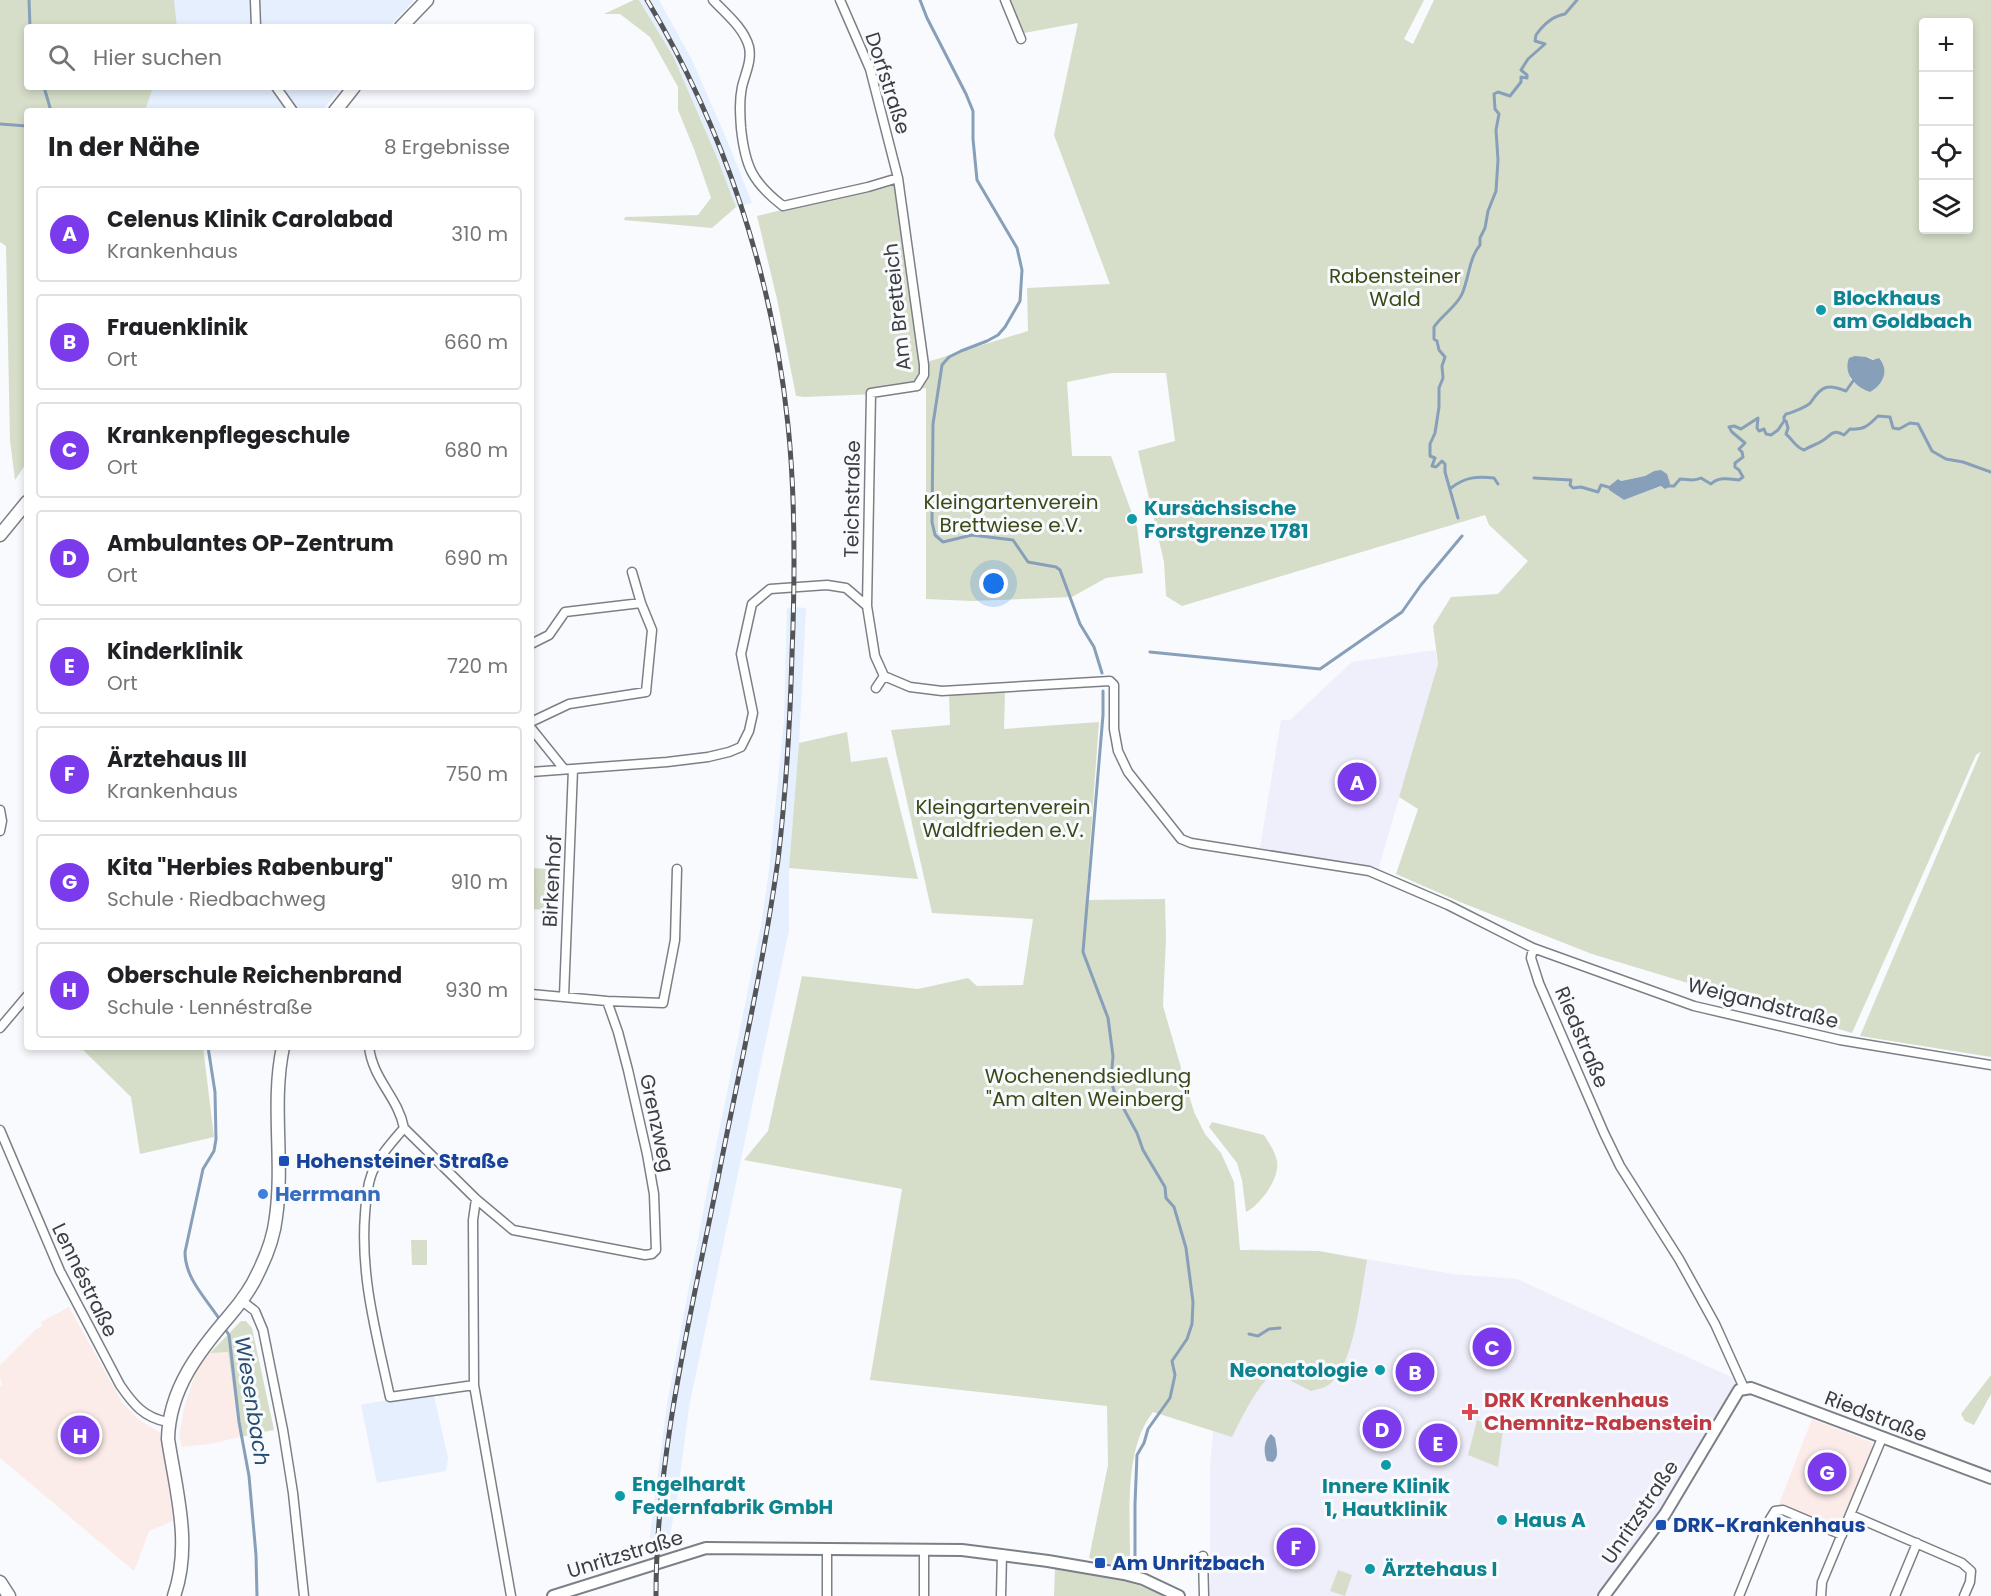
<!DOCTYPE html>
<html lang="de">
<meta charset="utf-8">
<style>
:root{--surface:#fff;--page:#f2f2f2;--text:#202124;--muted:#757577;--line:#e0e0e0;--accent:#7c3aed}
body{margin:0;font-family:Poppins,sans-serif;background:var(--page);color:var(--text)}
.controls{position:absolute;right:18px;top:18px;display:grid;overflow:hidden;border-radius:6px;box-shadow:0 3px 9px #0003}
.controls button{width:54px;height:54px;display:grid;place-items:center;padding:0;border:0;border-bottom:2px solid var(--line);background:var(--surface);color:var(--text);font:30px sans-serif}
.you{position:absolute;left:994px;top:584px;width:21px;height:21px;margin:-15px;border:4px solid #fff;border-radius:50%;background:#1a73e8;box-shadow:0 0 0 9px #1a73e833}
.badge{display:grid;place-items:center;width:39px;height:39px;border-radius:50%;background:var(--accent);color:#fff;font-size:20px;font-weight:700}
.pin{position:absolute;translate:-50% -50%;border:3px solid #fff;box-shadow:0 2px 6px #0006}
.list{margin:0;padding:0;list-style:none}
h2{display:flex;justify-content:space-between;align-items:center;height:78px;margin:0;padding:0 24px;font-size:26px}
h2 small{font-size:20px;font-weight:400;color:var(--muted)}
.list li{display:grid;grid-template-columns:39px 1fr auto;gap:18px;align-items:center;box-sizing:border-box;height:96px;margin:0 12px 12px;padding:0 12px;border:2px solid var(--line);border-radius:6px}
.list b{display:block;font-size:22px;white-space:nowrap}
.list p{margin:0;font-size:20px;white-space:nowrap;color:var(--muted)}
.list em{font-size:20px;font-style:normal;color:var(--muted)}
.icon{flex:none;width:33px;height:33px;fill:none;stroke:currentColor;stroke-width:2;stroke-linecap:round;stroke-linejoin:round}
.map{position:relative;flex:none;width:1991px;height:1596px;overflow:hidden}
.search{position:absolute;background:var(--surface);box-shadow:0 3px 9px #0003;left:24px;top:24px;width:510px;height:66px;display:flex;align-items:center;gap:15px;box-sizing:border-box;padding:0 21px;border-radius:6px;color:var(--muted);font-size:22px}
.panel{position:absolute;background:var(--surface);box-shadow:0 3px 9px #0003;left:24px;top:108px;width:510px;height:942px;border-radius:6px}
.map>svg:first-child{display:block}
.built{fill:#e5effe}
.education{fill:#fcece9}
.medical{fill:#efeefb}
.green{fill:#d6dec9;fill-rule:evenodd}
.water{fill:#879fb8}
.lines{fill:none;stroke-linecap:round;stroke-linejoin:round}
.stream{stroke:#879fb8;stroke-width:3}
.minor-casing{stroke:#7b8088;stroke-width:11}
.tertiary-casing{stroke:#7b8088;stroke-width:14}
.secondary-casing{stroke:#7b8088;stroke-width:15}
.minor{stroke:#fff;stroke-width:8}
.tertiary{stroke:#fff;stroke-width:10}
.secondary{stroke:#fff;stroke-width:12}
.rail-casing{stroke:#525457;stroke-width:5}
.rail{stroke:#f8fafd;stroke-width:3;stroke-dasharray:9;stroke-linecap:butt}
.culture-dot{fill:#0f9aa8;stroke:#f8fafd;stroke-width:2}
.transit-dot{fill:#1a4fb4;stroke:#f8fafd;stroke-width:2}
.shop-dot{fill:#3f7fe0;stroke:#f8fafd;stroke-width:2}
.health-dot{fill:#e0444e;stroke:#f8fafd;stroke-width:2}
.labels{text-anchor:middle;stroke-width:6;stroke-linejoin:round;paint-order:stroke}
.street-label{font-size:20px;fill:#3b3d40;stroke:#f8fafd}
.park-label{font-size:20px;fill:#3b4917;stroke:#f8fafd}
.culture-label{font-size:20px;font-weight:bold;fill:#0d838f;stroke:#f8fafd;text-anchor:start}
.transit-label{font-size:20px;font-weight:bold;fill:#164399;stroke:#f8fafd;text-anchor:start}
.shop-label{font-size:20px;font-weight:bold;fill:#366cbe;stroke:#f8fafd;text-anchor:start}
.health-label{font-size:20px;font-weight:bold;fill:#be3a42;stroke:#f8fafd;text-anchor:start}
.water-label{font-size:21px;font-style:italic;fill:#264c70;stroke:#f8fafd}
</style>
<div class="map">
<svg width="1991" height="1596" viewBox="0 0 1991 1596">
<rect width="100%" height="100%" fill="#f8fafd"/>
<!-- built -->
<path class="built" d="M 174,0 L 414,0 L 389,27 L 177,27 Z
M 639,0 L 659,0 L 692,60 L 727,140 L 752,203 L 736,207 L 716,155 L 673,56 Z
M 153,87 L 341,87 L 322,111 L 306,111 L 302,107 L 302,111 L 145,111 Z
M 794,607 L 806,608 L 799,743 L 789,868 L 789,930 L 689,1407 L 676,1506 L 669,1538 L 649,1542 L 667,1404 L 709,1181 L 761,926 L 769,870 L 784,720 L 787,608 Z
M 424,1393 L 434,1396 L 448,1458 L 446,1471 L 377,1483 L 361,1405 Z"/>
<!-- education -->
<path class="education" d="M 69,1307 L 122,1402 L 138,1419 L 159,1432 L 162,1439 L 173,1521 L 149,1531 L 134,1571 L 0,1458 L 0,1387 L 2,1385 L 0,1378 L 0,1365 L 35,1330 L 42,1326 L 41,1322 Z
M 228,1351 L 240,1437 L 210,1444 L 182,1447 L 179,1436 L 184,1408 L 197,1368 L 210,1353 Z
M 1812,1419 L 1871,1442 L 1873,1446 L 1872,1451 L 1842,1525 L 1836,1528 L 1779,1504 Z"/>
<!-- medical -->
<path class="medical" d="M 1435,650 L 1438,664 L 1378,870 L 1360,865 L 1260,848 L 1281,720 L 1290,720 L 1352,662 Z
M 1250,1249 L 1319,1251 L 1453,1274 L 1517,1279 L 1740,1381 L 1664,1508 L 1598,1596 L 1210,1596 L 1210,1465 L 1213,1433 Z"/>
<!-- green -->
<path class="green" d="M 0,0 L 174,0 L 177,27 L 27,27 L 27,87 L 153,87 L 145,111 L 27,111 L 27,462 L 15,480 L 10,440 L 6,246 L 0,242 Z
M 634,0 L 639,0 L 673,56 L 716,155 L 736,207 L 712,228 L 624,220 L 625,217 L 698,215 L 711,198 L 694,149 L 678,110 L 678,87 L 650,37 L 620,14 L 604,14 Z
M 1009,0 L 1424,0 L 1404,39 L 1413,44 L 1434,0 L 1991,0 L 1991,1057 L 1860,1036 L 1981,751 L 1976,755 L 1852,1033 L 1592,954 L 1460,902 L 1396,874 L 1418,809 L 1399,797 L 1438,664 L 1433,626 L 1451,597 L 1498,594 L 1528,561 L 1489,525 L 1485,515 L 1182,606 L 1166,596 L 1164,562 L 1138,451 L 1175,441 L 1166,373 L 1112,373 L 1067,382 L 1072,456 L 1111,456 L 1137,527 L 1143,573 L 1106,578 L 1072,597 L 972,601 L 926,599 L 926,388 L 877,394 L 805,397 L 796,396 L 777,299 L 757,216 L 902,181 L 927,362 L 1028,331 L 1027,288 L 1110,284 L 1054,135 L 1078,23 L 1024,33 ZM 1924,22 L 1968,22 L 1968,230 L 1924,230 ZM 1866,357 L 1883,363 L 1884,373 L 1857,385 L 1851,380 L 1850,377 ZM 1654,471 L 1670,483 L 1669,487 L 1662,486 L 1624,500 L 1609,490 L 1608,487 L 1618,479 L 1621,481 L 1645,476 Z
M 1005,692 L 1004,729 L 1099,722 L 1086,900 L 1165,899 L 1166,938 L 1163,1006 L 1194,1112 L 1205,1134 L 1221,1153 L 1234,1182 L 1240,1250 L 1319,1251 L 1367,1260 C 1361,1292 1355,1360 1332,1382 C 1326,1388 1319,1389 1311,1391 L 1291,1381 L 1293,1363 C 1263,1369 1245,1412 1232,1437 L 1153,1412 C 1122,1451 1131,1522 1130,1570 L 1089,1558 L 1108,1465 L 1107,1406 L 870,1380 L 902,1189 L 744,1160 L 768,1131 L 802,976 L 918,989 L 968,978 L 977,986 L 1023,985 L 1033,919 L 932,913 L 891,730 L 950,725 L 949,694 Z
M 847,732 L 851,762 L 887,757 L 918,879 L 789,868 L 799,743 Z
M 531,868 L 548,869 L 545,910 L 531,909 Z
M 80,1047 L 203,1047 L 214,1137 L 140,1154 L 131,1097 Z
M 1212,1122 L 1264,1135 C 1269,1143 1275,1151 1277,1161 C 1280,1178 1261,1204 1246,1212 L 1242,1180 L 1237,1163 L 1209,1127 Z
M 411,1240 L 427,1240 L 427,1265 L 412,1265 Z
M 241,1321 L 246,1321 L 252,1328 L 274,1430 L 240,1437 L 228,1352 L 210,1353 Z
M 1991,1375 L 1991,1394 L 1974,1425 L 1965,1421 L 1961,1414 Z
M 1477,1420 L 1503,1430 L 1498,1467 L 1468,1455 Z
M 1055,1567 C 1093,1573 1131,1580 1166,1596 L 1054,1596 Z
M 1338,1570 L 1352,1575 L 1345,1596 L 1330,1591 Z"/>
<!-- water -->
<path class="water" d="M 1855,356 L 1866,357 L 1873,360 L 1879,358 C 1890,370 1883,385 1870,392 C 1855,387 1843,374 1849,358 Z
M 1661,470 L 1667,474 L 1670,483 L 1669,487 L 1665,489 L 1661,486 L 1624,500 L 1609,490 L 1608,487 L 1618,479 L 1621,481 L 1645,476 L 1654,471 Z
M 1271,1434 L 1275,1438 C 1276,1446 1280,1457 1273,1462 L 1267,1461 C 1263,1452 1264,1440 1271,1434 Z"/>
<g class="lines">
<!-- stream -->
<path class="stream" d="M 29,0 L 30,27
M 920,0 L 927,18 L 966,94 L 973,111 L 973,139 L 977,180 L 1017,248 L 1022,270 L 1020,301 L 1005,327 L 998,335 L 987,341 L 961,351 L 949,357 L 942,365 L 933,424 L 932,522 L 935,535 L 943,542 L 972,535 L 1013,540 L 1028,562 L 1056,567 L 1060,570 L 1080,624 L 1094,647 L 1102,673
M 44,87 L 51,111
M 0,124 L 27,126
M 1784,421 L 1784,417 L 1786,414 C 1791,413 1809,406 1811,402 C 1822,385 1828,384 1846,391 L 1853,381
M 1534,478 L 1571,480 L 1570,485 L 1573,488 L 1581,487 L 1598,492 L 1601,485 L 1608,487
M 1669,486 L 1674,486 L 1680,479 C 1688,479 1693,482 1701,478 L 1711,484 C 1719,476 1730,479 1739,480 L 1743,477 L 1739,470 L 1735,467 L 1735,463 L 1743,457 L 1742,452 L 1739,449 L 1745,443 L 1732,432 L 1729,427 L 1734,426 L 1741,429 L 1758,418 L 1757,428 L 1759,431 L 1764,429 L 1766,434 L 1771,435 L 1778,430 L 1784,421 L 1786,421 L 1788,428 L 1786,434 C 1793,440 1795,447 1804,450 C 1810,446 1816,445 1822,441 C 1831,436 1832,428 1844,435 L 1850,429 C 1864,430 1868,426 1878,416 L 1890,417 L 1893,428 L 1899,429 L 1910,423 L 1918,424 L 1932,451 L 1946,459 L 1963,462 L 1991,472
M 1451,488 C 1465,477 1477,476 1494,478 L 1498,484
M 1458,518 L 1445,472 L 1445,464 L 1442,461 L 1436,467 L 1432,466 L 1435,458 L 1430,456 L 1430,444 L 1435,433 L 1439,407 L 1439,388 L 1443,378 L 1442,366 L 1445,357 L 1439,350 L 1437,341 L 1434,339 L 1434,327 C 1441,316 1457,306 1462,294 C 1469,278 1469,258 1480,245 L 1480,238 L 1485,228 L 1488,211 L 1496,191 L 1498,160 L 1496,130 L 1499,114 L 1495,109 L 1494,94 L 1498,92 L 1510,96 L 1521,82 L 1521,77 L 1527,78 L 1527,75 L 1521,70 L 1528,59 L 1545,44 L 1535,41 L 1536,35 C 1543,25 1553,16 1565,14 L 1577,0
M 1150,652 L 1320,669 L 1402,612 L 1421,585 L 1462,536
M 1103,691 L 1103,715 L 1083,952 L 1108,1018 L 1113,1056 L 1111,1080 L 1114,1091 L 1137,1133 L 1143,1150 L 1165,1187 L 1166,1198 L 1174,1207 L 1186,1248 L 1193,1302 L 1192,1324 L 1187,1339 L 1172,1361 L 1175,1375 L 1170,1398 L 1148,1429 L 1144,1443 L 1137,1455 L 1135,1504 L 1135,1566
M 208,1047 L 215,1092 L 216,1139 L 214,1151 L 203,1169 L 185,1252 C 185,1279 206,1298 220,1320
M 225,1329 L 229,1335 L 239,1422 L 249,1476 L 256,1555 L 257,1596
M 1249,1334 L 1258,1336 L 1269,1329 L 1280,1328"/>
<!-- minor casing -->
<g class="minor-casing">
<path id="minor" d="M 255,0 L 256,27
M 713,0 C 726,14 744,28 749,47 C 752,61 745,74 742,87 C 739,101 740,114 741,128 C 745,166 752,182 783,206 L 868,187 L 898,178
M 840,0 L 870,69 L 898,178 L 924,365 L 924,375 L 917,386 L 871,393 L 867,606 L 875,656 L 884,676 L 910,687 L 942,691 L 1110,681 L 1114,685 L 1114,729 L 1118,751 L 1128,772 L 1181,839 L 1191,843 L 1369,871 L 1448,905 L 1533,948 L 1694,1006 L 1840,1040 L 1991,1065
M 1005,0 L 1021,39
M 276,87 L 293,111
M 531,644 L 549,635 L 565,612 L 641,603
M 876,688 L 884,676
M 531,722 L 569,704 L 646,692 L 652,630 L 641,603 L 632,572
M 531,728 L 564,769
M 531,772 L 667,762 L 708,757 L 729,752 L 741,747 L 749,731 L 753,713 L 741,654 L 752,604 L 770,589 L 827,585 L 846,588 L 867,606
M 0,810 L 2,821 L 0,831
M 1533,948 L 1531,958 L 1539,983 L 1604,1133 L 1620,1166 L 1679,1259 L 1715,1324 L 1744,1388
M 531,994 L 607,1001 L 663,1003 L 675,940 L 677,869
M 564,996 L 573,769
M 0,1028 L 27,996
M 369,1047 C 373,1080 398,1097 404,1128 L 476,1199 L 513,1230 L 645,1255 L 652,1254 L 656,1250 L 654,1194 L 647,1154 L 628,1070 L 618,1032 L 607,1001
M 404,1128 C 393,1141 379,1156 372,1173 C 367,1186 366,1200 365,1214 C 360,1277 377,1336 390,1397 L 474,1385
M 0,1130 L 60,1271 L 120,1385 C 133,1404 144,1418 168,1422
M 476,1199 L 473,1220 L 474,1385 L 511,1596
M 242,1301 L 255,1311 L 263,1330 L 283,1430 L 293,1493 L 304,1596
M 1851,1515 L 1962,1563 L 1971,1571 L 1970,1582 L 1964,1596
M 827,1548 L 827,1596
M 1203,1556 L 1204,1596
M 924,1596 L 924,1550
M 1001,1596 L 1002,1554
M 1739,1596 L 1770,1519 L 1775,1511 L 1783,1510 L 1842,1535
M 1821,1596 L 1822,1582 L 1882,1438
M 1895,1596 L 1917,1543"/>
</g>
<!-- tertiary casing -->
<g class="tertiary-casing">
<path id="tertiary" d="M 553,1596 L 706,1548 L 962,1550 L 1048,1561 L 1124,1574 L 1143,1579 L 1179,1596
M 1604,1596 L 1665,1514 L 1739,1390 L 1751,1388 L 1991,1478"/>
</g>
<!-- secondary casing -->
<g class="secondary-casing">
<path id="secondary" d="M 401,27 L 427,0
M 335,111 L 354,87
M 0,535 L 27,502
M 0,1582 L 9,1596
M 174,1596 C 192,1545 176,1491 168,1439 C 169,1389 199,1351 230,1315 C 241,1302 251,1289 258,1273 C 267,1255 274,1236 276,1217 C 284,1160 271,1103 283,1047"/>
</g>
<!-- minor -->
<use href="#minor" class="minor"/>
<!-- tertiary -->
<use href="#tertiary" class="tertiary"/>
<!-- secondary -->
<use href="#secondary" class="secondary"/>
<!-- rail casing -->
<g class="rail-casing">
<path id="rail" d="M 647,0 C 724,128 773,277 788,425 C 796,502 795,579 792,655 C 790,724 786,792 778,860 C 764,960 742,1059 722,1158 C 694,1303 656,1448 656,1596"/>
</g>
<!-- rail -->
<use href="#rail" class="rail"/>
</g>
<!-- markers -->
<g class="culture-dot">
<circle cx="1821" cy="310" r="6"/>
<circle cx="1132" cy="519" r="6"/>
<circle cx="1380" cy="1370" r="6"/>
<circle cx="1386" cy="1465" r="6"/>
<circle cx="620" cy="1496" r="6"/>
<circle cx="1502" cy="1520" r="6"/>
<circle cx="1370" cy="1569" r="6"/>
</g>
<g class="transit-dot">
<rect x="278" y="1155" width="12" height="12" rx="3"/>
<rect x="1655" y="1519" width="12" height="12" rx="3"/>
<rect x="1094" y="1557" width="12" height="12" rx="3"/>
</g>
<circle class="shop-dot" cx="263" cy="1194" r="6"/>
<path class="health-dot" d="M1467 1403h6v6h6v6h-6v6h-6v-6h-6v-6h6z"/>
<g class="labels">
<!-- street labels -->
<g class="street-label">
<text transform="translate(888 83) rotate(72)" y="7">Dorfstraße</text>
<text transform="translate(897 307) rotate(-96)" y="7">Am Bretteich</text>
<text transform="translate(852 499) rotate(-89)" y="7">Teichstraße</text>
<text transform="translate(552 881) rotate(-87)" y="7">Birkenhof</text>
<text transform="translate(1763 1003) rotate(14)" y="7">Weigandstraße</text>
<text transform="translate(1582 1037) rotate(67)" y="7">Riedstraße</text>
<text transform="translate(657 1123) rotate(78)" y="7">Grenzweg</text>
<text transform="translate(85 1280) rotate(64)" y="7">Lennéstraße</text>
<text transform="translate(1876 1416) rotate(21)" y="7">Riedstraße</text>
<text transform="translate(1640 1512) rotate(-56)" y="7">Unritzstraße</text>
<text transform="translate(625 1554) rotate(-17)" y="7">Unritzstraße</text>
</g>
<!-- park labels -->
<g class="park-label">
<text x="1395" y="283">Rabensteiner<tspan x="1395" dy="23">Wald</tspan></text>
<text x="1011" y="509">Kleingartenverein<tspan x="1011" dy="23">Brettwiese e.V.</tspan></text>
<text x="1003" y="814">Kleingartenverein<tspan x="1003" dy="23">Waldfrieden e.V.</tspan></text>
<text x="1088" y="1083">Wochenendsiedlung<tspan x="1088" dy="23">"Am alten Weinberg"</tspan></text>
</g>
<!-- culture labels -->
<g class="culture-label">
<text x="1833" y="305">Blockhaus<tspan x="1833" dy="23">am Goldbach</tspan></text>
<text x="1144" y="515">Kursächsische<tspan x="1144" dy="23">Forstgrenze 1781</tspan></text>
<text x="1368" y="1377" text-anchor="end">Neonatologie</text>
<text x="632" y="1491">Engelhardt<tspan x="632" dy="23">Federnfabrik GmbH</tspan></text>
<text x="1386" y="1493" text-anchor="middle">Innere Klinik<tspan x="1386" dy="23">1, Hautklinik</tspan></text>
<text x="1514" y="1527">Haus A</text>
<text x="1382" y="1576">Ärztehaus I</text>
</g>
<!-- transit labels -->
<g class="transit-label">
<text x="296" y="1168">Hohensteiner Straße</text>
<text x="1673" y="1532">DRK-Krankenhaus</text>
<text x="1112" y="1570">Am Unritzbach</text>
</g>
<!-- shop labels -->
<g class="shop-label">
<text x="275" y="1201">Herrmann</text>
</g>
<!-- health labels -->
<g class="health-label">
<text x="1484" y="1407">DRK Krankenhaus<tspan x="1484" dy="23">Chemnitz-Rabenstein</tspan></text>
</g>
<!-- water labels -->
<g class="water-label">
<text transform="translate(252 1401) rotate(81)" y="7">Wiesenbach</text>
</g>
</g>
</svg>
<div class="controls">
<button>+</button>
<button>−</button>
<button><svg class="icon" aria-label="locate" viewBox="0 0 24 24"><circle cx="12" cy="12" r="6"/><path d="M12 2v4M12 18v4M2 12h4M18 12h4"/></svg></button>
<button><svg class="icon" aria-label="layers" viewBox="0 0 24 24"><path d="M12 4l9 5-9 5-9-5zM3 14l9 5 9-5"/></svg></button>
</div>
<div class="you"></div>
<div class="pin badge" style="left:1357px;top:782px">A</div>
<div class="pin badge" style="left:1415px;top:1372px">B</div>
<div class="pin badge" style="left:1492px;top:1347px">C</div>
<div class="pin badge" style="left:1382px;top:1429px">D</div>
<div class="pin badge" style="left:1438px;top:1443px">E</div>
<div class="pin badge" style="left:1296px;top:1547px">F</div>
<div class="pin badge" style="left:1827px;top:1472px">G</div>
<div class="pin badge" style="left:80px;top:1435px">H</div>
<div class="search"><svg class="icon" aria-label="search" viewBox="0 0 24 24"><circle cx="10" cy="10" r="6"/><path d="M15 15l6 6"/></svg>Hier suchen</div>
<section class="panel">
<h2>In der Nähe<small>8 Ergebnisse</small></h2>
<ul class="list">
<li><span class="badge">A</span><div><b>Celenus Klinik Carolabad</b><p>Krankenhaus</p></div><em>310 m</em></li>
<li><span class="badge">B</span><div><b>Frauenklinik</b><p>Ort</p></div><em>660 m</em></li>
<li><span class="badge">C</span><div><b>Krankenpflegeschule</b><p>Ort</p></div><em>680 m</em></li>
<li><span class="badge">D</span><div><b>Ambulantes OP-Zentrum</b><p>Ort</p></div><em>690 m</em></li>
<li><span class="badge">E</span><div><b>Kinderklinik</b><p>Ort</p></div><em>720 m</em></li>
<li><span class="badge">F</span><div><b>Ärztehaus III</b><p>Krankenhaus</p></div><em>750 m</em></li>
<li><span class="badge">G</span><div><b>Kita &quot;Herbies Rabenburg&quot;</b><p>Schule · Riedbachweg</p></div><em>910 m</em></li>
<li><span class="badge">H</span><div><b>Oberschule Reichenbrand</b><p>Schule · Lennéstraße</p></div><em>930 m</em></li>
</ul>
</section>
</div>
